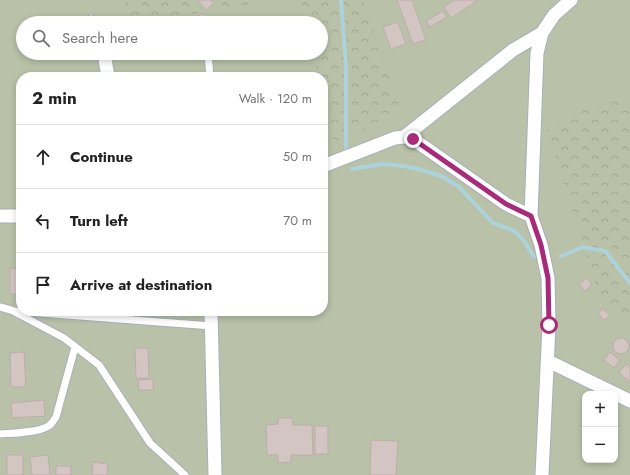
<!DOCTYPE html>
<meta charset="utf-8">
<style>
:root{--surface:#fff;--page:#f2f2f2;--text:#222;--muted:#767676;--line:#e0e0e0}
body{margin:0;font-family:Jost,sans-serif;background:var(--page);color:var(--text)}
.controls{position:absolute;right:12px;bottom:12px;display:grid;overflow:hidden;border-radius:8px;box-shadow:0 2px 6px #0003}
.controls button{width:36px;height:36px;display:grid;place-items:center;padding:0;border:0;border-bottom:1px solid var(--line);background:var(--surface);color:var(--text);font:20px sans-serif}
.stop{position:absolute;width:12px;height:12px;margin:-9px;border:3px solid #a82a7a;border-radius:50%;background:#fff}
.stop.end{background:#a82a7a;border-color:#fff;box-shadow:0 1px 4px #0008}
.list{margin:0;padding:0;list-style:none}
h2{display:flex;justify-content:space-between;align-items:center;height:52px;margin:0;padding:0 16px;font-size:17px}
h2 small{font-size:13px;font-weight:400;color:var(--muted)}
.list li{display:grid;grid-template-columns:26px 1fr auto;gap:12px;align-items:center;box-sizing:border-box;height:64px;padding:0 16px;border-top:1px solid var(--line)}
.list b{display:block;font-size:15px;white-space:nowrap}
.list em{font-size:13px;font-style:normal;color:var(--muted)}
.icon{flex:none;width:22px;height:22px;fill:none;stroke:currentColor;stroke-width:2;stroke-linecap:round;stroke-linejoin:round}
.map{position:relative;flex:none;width:630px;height:475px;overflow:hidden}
.search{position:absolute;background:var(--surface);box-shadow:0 2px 6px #0003;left:16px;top:16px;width:312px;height:44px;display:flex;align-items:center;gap:10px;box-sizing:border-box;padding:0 14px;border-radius:22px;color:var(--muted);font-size:15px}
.panel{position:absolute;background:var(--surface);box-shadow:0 2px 6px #0003;left:16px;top:72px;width:312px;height:244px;border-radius:16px}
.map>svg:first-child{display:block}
.green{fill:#b9c1a8;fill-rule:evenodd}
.forest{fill:url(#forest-crowns)}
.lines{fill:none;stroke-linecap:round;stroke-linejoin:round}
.stream{stroke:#acd2dc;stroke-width:4}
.building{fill:#d3c5c2;stroke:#bbaeab}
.lane-casing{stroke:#a9b0ba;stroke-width:9}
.street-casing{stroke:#a9b0ba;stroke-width:15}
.lane{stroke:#fff;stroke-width:7}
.street{stroke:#fff;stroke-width:13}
.route{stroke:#a82a7a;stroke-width:5}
</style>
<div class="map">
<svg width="630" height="475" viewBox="0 0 630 475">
<defs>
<pattern id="forest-crowns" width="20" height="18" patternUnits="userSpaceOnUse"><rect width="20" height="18" fill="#b9c1a8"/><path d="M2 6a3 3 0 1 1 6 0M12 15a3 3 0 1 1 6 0" fill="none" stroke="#9fa691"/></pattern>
</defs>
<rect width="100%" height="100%" fill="#e9f0fb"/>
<!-- green -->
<path class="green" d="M 0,0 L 630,0 L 630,475 L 0,475 ZM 23,23 L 321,23 L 321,53 L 23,53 ZM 21,77 L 323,77 L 323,311 L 21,311 ZM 585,394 L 615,394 L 615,460 L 585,460 Z"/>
<!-- forest -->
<path class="forest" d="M 127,0 L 276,0 L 185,15 L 184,23 L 119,23 Z
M 300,0 L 363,0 L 400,110 L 335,146 L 323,96 L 323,77 L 318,77 L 313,53 L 321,53 L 321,23 L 306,23 Z
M 144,53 L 183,53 L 183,62 Z
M 610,97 L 630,112 L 630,331 L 597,290 L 546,127 Z"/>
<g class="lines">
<!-- stream -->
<path class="stream" d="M 341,0 L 346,66 L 346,150
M 352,169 L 383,164 L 402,166 L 415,168 L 441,176 L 458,186 L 493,223 L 515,231 L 524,241 L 534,257
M 561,256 L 583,247 L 605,251 L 630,283"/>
</g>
<!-- building -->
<path class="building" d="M 200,0 L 210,0 L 214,3 L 206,10 L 198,1 Z
M 397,0 L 412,0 L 426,40 L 413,44 Z
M 454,0 L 478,0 L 451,18 L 444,7 Z
M 443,11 L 447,17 L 430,27 L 426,21 Z
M 205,14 L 206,20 L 199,21 L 198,15 Z
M 398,22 L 406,44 L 391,49 L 383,27 Z
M 21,268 L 21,294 L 10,294 L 10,269 Z
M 587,278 L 592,285 L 585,291 L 579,284 Z
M 603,309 L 610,316 L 604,320 L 598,313 Z
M613 346a8 8 0 1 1 16 0a8 8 0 1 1-16 0Z
M 135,348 L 148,348 L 149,378 L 136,378 Z
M 24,352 L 26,387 L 11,387 L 10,353 Z
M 610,352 L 620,360 L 614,368 L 604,360 Z
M 626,364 L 630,367 L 630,382 L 619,373 Z
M 153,379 L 153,390 L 139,390 L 138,380 Z
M 44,400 L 45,416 L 12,418 L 11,403 Z
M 278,418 L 292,418 L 293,425 L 312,425 L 313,455 L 291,455 L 291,462 L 278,463 L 278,455 L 267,455 L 266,425 L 278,424 Z
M 315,426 L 328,426 L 328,454 L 315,454 Z
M 371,440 L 398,441 L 396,475 L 370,475 Z
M 7,455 L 23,455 L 23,475 L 7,475 Z
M 48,455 L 50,475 L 32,475 L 30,457 Z
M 93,462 L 108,464 L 107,475 L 92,475 Z
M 56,466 L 71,466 L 71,475 L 56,475 Z"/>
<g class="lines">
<!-- lane casing -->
<g class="lane-casing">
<path id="lane" d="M 208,53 L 210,77
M 0,307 L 11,310 L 64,338 L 99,365 L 150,443 L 185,475
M 14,311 L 212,326
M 0,434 C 13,433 40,433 50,425 C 52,423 54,420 56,417 L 75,347"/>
</g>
<!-- street casing -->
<g class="street-casing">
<path id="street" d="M 91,22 L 92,23
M 104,53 L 108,77
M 404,137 L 513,50 L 542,33
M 323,166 L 395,138 L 404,137 L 413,139 L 506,204 L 531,216
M 0,216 L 21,216
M 211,311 L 215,475
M 548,361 L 630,401
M 542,475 L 549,325 L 548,278 L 541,245 L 531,216 L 537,53 L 542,33 L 554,15 L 571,0"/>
</g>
<!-- lane -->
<use href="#lane" class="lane"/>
<!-- street -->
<use href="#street" class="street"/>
</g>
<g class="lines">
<!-- route -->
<path class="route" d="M 413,139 L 506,204 L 531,216 L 541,245 L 548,278 L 549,325"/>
</g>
</svg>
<div class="controls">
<button>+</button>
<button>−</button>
</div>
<div class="stop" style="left:549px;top:325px"></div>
<div class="stop end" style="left:413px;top:139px"></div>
<div class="search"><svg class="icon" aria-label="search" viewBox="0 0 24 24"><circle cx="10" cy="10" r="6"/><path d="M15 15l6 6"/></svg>Search here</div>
<section class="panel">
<h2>2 min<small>Walk · 120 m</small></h2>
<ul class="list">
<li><svg class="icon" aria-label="ahead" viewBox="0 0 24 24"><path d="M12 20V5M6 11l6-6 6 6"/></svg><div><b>Continue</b></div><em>50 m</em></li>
<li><svg class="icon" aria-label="left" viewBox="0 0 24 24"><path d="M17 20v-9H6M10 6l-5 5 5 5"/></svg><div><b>Turn left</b></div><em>70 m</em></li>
<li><svg class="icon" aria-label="arrive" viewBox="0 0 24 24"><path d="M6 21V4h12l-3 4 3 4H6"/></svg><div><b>Arrive at destination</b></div></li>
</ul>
</section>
</div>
